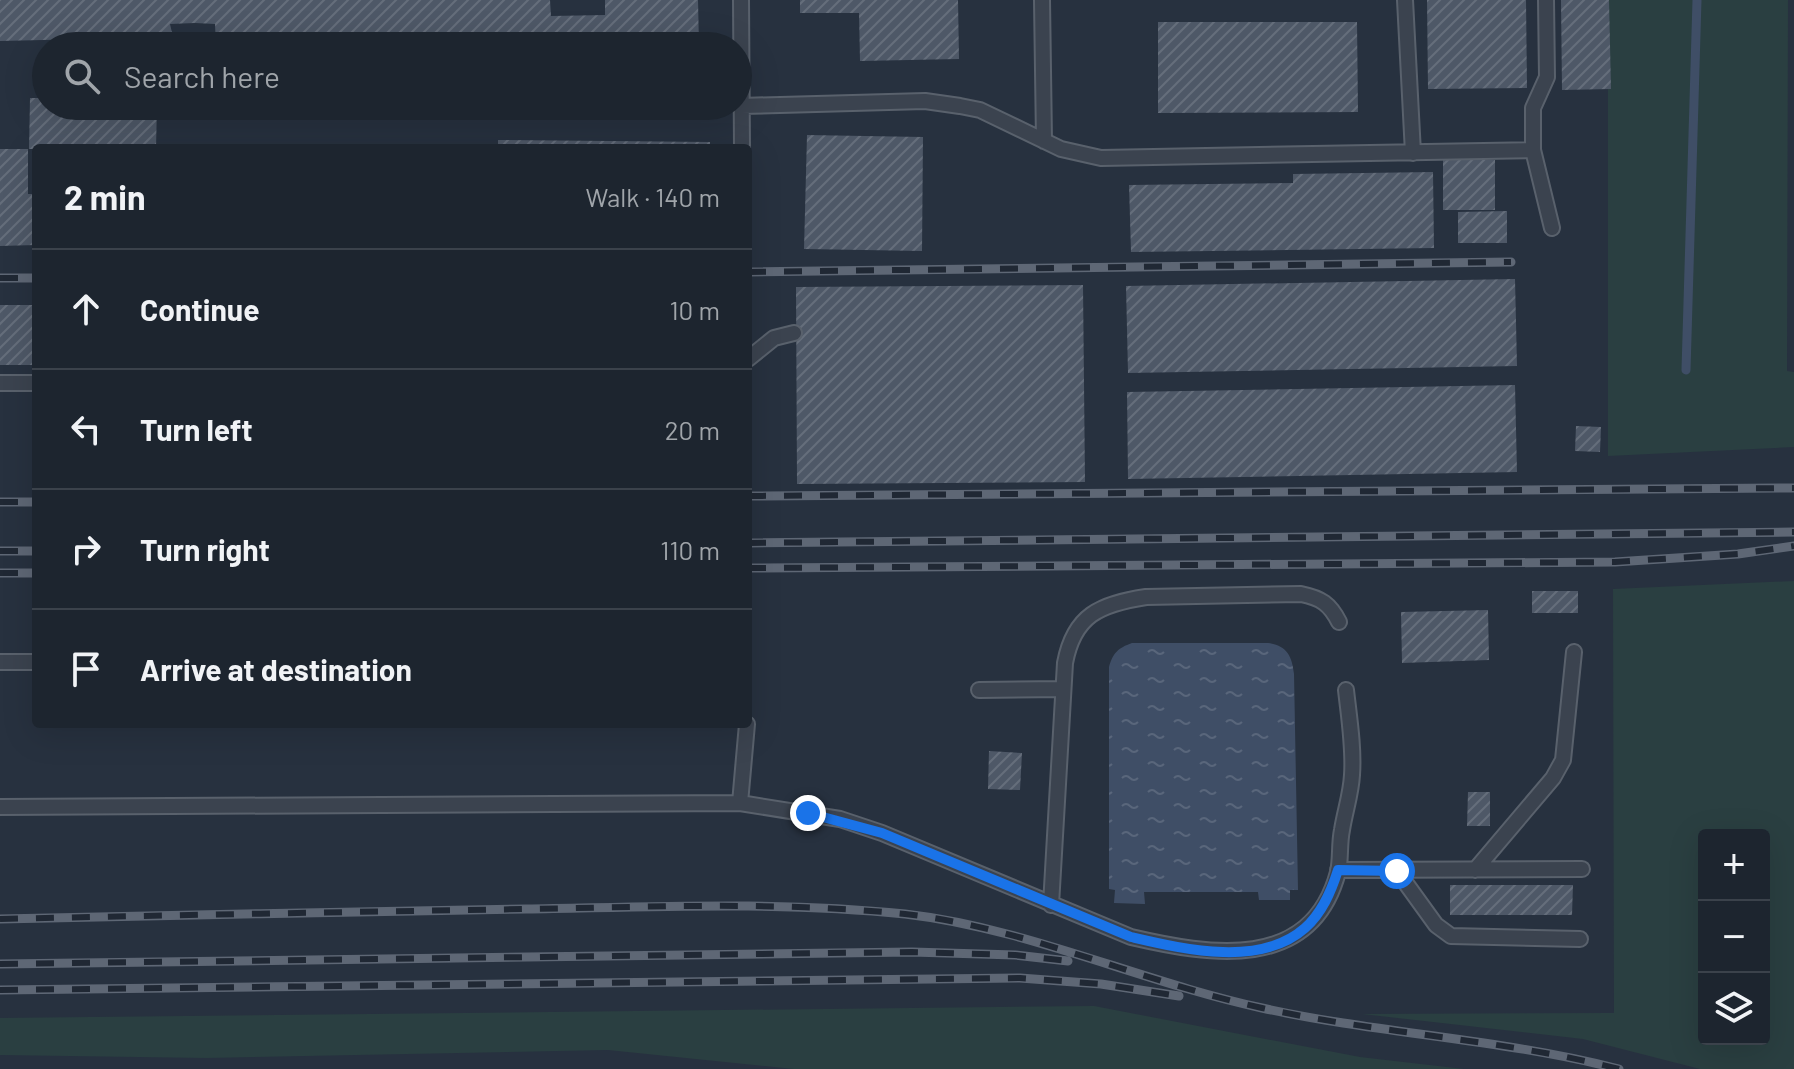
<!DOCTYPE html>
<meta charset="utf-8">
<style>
:root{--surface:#1d252f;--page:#2a313b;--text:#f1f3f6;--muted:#a0a5aa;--line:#3b424b}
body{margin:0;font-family:Barlow,sans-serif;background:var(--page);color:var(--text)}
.controls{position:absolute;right:24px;bottom:24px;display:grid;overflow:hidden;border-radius:8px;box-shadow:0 8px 32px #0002}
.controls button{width:72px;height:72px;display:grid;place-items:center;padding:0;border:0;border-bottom:2px solid var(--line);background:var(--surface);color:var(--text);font:40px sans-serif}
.stop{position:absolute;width:24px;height:24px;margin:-18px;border:6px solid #1a73e8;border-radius:50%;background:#fff}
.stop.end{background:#1a73e8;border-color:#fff;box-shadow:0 2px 8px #0008}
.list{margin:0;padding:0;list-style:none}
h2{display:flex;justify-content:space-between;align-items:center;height:104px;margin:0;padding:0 32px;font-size:34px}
h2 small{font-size:26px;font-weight:400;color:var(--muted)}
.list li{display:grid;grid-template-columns:52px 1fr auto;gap:24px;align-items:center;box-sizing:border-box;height:120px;padding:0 32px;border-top:2px solid var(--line)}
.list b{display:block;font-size:30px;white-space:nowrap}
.list em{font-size:26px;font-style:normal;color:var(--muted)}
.icon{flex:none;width:44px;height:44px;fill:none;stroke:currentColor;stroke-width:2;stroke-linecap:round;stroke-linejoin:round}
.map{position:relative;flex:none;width:1794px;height:1069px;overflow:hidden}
.search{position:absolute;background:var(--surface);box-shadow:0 8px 32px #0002;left:32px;top:32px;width:720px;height:88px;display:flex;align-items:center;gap:20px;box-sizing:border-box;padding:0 28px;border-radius:44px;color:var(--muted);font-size:30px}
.panel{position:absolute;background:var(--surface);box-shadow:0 8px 32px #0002;left:32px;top:144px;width:720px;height:584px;border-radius:8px}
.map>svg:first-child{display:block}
.green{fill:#2a3f41;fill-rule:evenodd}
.water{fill:url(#water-ripples)}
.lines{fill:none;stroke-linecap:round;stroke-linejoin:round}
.stream{stroke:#3f4e66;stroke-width:9}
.building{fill:url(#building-hatch)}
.lane-casing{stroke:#59616c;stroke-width:18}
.lane{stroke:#3b434f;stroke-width:14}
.rail-casing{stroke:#5e6775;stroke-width:9}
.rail{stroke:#202834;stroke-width:6;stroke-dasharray:18;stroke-linecap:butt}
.route{stroke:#1a73e8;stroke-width:10}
</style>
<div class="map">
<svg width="1794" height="1069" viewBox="0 0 1794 1069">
<defs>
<pattern id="water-ripples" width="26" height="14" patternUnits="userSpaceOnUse" patternTransform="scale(2)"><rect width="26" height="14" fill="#3f4e66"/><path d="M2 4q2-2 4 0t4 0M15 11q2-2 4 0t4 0" fill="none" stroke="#59667b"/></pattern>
<pattern id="building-hatch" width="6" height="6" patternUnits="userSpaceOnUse" patternTransform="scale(2)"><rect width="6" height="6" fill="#4e5867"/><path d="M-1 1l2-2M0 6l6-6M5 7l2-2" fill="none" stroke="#656e7b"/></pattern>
</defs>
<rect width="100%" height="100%" fill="#27313f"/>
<!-- green -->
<path class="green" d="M 1608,0 L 1788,0 L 1787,371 L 1794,372 L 1794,447 L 1608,456 Z
M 1794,581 L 1794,1069 L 1700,1069 L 1583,1039 L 1362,1014 L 1614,1013 L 1613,589 ZM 1704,835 L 1764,835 L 1764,1039 L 1704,1039 Z
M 1094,1006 L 1360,1057 L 1464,1069 L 794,1069 L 608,1050 L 206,1058 L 0,1055 L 0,1018 Z"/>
<!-- water -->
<path class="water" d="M 1132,643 L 1268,643 C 1287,646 1292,656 1294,674 L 1298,890 L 1290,890 L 1290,900 L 1259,900 L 1258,892 L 1144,892 L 1145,904 L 1114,903 L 1115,890 L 1109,889 L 1109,667 C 1113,653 1118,648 1132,643 Z"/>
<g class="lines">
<!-- stream -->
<path class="stream" d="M 1686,370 L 1697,0"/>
</g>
<!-- building -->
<path class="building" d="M 0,0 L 550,0 L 551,16 L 605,15 L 605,0 L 698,0 L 699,46 L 216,46 L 215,24 L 195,23 L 170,24 L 173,37 L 0,41 Z
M 800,0 L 958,0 L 959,59 L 860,61 L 859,13 L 800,13 Z
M 1427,0 L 1526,0 L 1527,88 L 1428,89 Z
M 1561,0 L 1609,0 L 1611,89 L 1562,90 Z
M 1158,22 L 1357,22 L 1358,112 L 1158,113 Z
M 30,98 L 46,98 L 46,106 L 157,106 L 156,148 L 29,149 Z
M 807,135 L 923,137 L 922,251 L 804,249 Z
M 498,140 L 710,142 L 710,148 L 498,148 Z
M 0,149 L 28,149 L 28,194 L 36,194 L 36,245 L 0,246 Z
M 1443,159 L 1495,160 L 1495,210 L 1443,210 Z
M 1433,172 L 1434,248 L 1131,252 L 1129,185 L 1293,183 L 1293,174 Z
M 1507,211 L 1507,243 L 1458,243 L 1458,212 Z
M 1515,279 L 1517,366 L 1128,373 L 1126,286 Z
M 1083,285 L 1085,482 L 797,484 L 796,287 Z
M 0,305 L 36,305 L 36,365 L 0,365 Z
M 1515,385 L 1517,472 L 1128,479 L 1127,392 Z
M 1576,426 L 1601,427 L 1600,452 L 1575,451 Z
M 1532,591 L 1578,591 L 1578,613 L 1532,613 Z
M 1488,610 L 1489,660 L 1402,663 L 1401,612 Z
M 989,751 L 1022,753 L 1020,790 L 988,789 Z
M 1468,792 L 1490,792 L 1490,826 L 1467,826 Z
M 1450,885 L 1573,885 L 1572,915 L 1450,915 Z"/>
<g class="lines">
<!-- lane casing -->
<g class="lane-casing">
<path id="lane" d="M 741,0 L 742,148
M 1042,0 L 1044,141
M 1405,0 L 1413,153
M 1546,0 L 1547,77 L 1533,108 L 1533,150 L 1552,228
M 741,106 L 925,101 L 960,106 L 980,110 L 1061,149 L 1101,158 L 1533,150
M 748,359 L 774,338 L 794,333
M 0,383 L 36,383
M 0,662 L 36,662
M 979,690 L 1063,689
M 740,803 L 747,724
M 0,807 L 740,803 L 840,819 L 882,833 L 1131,937 C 1209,955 1311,973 1338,872 C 1341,859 1339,844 1342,830 C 1345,811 1351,794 1352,775 C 1354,748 1349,717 1346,690
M 1338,870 L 1582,869
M 1475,870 L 1553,778 L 1563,760 L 1574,652
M 1397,871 L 1436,925 L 1451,936 L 1580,939
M 1051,905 L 1065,663 C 1074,615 1100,604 1146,597 L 1301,594 C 1321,598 1330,604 1339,622"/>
</g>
<!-- lane -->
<use href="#lane" class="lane"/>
<!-- rail casing -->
<g class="rail-casing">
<path id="rail" d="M 748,272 L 1511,262
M 0,278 L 36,278
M 748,496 L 1794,488
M 0,502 L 36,502
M 748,543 L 1794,532
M 0,551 L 36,551
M 748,568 L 1615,562 L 1738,554 L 1794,546
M 0,573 L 36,573
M 0,919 C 175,915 351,912 526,909 C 652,907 779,901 905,914 C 1027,928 1142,982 1262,1008 C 1380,1034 1503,1039 1619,1069
M 0,964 L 912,952 L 1015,955 L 1068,961
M 0,990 L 1020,978 L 1101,984 L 1179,996"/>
</g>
<!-- rail -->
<use href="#rail" class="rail"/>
</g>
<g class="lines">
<!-- route -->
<path class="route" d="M 808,813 L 882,833 L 1131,937 C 1183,949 1260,968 1305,928 C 1322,913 1331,892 1338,870 L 1397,871"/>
</g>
</svg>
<div class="controls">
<button>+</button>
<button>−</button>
<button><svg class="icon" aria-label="layers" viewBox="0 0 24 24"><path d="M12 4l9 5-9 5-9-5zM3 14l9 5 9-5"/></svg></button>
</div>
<div class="stop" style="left:1397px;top:871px"></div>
<div class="stop end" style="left:808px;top:813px"></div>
<div class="search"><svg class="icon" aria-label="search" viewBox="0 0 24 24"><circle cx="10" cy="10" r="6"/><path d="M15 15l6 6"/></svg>Search here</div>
<section class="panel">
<h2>2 min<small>Walk · 140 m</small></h2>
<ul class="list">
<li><svg class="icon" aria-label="ahead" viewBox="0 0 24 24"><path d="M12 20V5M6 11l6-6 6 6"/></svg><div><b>Continue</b></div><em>10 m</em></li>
<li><svg class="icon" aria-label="left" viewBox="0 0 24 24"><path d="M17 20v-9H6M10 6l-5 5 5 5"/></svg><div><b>Turn left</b></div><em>20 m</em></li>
<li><svg class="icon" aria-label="right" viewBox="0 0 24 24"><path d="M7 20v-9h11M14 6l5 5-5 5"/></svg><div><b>Turn right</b></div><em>110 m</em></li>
<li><svg class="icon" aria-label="arrive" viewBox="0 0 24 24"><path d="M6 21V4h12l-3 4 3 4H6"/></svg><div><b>Arrive at destination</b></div></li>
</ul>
</section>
</div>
